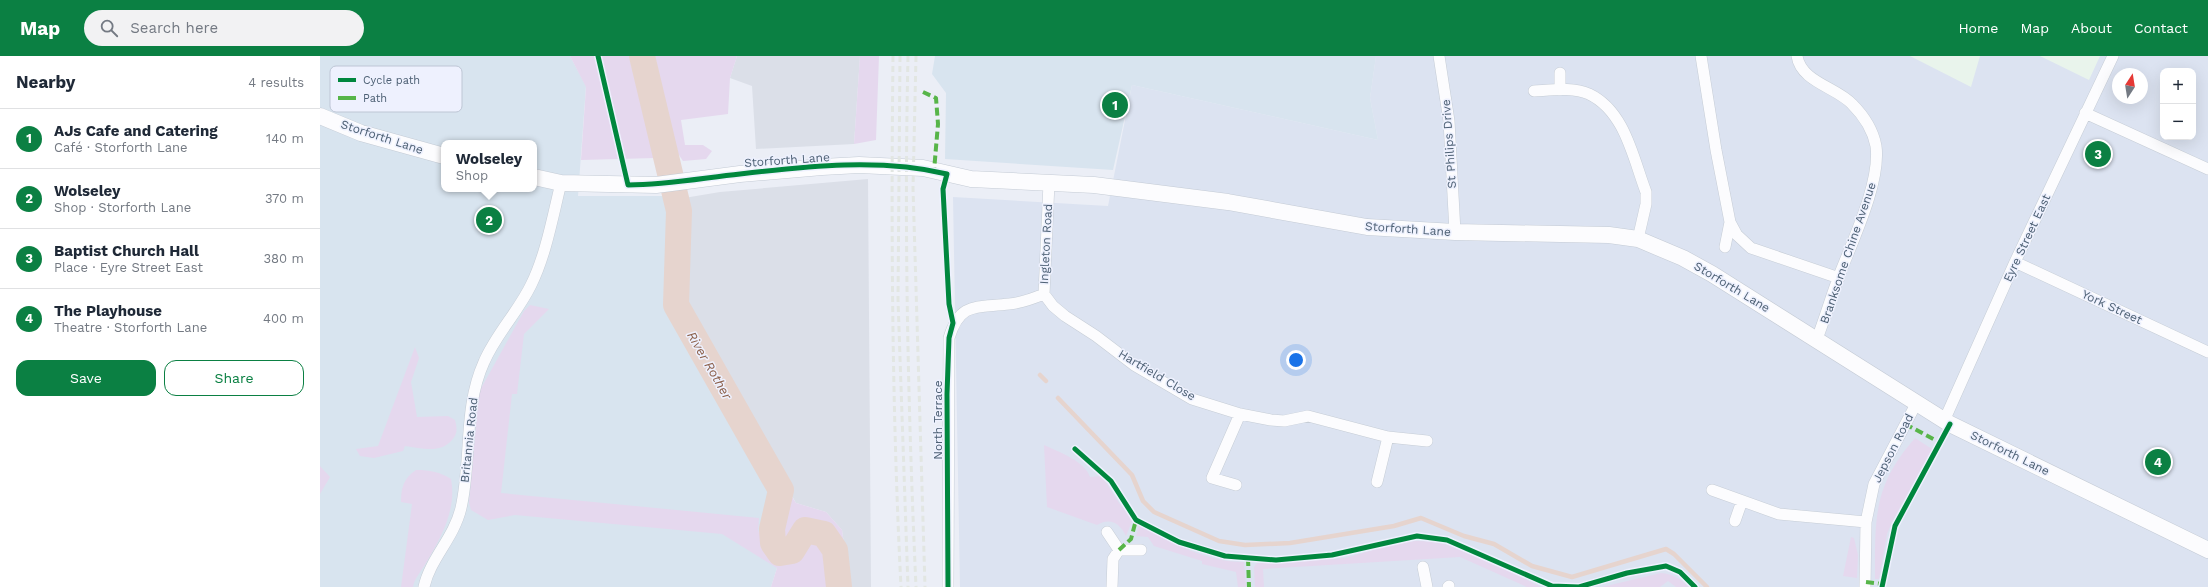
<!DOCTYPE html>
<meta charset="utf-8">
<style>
:root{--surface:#fff;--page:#f2f2f3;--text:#1f2937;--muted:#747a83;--line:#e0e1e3;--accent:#0b8043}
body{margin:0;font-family:"Work Sans",sans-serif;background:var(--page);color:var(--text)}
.controls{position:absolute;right:12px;top:12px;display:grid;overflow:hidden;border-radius:8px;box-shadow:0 4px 16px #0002}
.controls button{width:36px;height:36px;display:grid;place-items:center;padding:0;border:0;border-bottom:1px solid var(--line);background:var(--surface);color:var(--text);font:20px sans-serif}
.compass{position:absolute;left:1792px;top:12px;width:36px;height:36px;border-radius:50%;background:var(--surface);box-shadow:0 4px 16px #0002;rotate:12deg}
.you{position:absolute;left:976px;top:304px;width:14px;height:14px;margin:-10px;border:3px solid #fff;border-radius:50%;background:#1a73e8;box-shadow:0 0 0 6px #1a73e833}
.badge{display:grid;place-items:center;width:26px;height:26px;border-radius:50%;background:var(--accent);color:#fff;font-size:13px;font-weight:700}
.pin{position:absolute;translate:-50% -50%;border:2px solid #fff;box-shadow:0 1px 4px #0006}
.popup{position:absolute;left:121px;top:84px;width:96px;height:52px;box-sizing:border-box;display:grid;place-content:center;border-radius:8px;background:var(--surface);filter:drop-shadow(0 1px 3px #0005);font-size:13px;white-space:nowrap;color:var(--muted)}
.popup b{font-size:15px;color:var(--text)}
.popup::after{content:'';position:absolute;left:50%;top:100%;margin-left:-8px;border:8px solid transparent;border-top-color:var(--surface)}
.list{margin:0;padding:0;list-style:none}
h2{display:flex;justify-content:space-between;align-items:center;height:52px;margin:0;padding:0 16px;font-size:17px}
h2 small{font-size:13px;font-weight:400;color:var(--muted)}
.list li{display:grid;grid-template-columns:26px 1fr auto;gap:12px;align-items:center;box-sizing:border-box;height:60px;padding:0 16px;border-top:1px solid var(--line)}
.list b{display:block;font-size:15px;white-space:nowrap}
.list p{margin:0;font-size:13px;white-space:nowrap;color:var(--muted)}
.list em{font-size:13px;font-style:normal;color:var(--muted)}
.actions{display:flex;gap:8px;padding:12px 16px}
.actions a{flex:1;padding:9px 0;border:1px solid var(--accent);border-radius:12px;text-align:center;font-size:14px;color:var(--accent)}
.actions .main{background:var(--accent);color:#fff}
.icon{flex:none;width:22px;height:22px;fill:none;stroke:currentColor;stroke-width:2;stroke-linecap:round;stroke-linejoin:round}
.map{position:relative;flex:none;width:1888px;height:531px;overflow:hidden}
header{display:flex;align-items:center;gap:24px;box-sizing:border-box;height:56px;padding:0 20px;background:var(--accent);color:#fff}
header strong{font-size:19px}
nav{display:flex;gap:22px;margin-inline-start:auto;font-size:14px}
.search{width:280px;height:36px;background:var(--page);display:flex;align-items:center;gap:10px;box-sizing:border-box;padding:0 14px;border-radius:22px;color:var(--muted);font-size:15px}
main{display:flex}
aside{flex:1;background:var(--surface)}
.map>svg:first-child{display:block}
.residential{fill:#dce3f1;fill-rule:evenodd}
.commercial{fill:#d8e4ef;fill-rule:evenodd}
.industrial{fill:#dbdfe8}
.education{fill:#e9f4ec}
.green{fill:#e5d8ee}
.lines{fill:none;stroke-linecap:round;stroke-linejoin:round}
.stream{stroke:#e6d4ce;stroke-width:4.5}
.river{stroke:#e6d4ce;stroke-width:26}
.street-casing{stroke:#c6cdd6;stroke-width:12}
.secondary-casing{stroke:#c4cbd5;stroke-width:17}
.street{stroke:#fcfcfe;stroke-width:11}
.secondary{stroke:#fcfcfe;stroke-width:16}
.rail{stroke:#e2e6e2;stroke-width:3;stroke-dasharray:6 4;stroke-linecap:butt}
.quiet{stroke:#57b549;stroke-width:4;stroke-dasharray:8 4;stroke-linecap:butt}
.cycleway-casing{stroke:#eef1fe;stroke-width:8}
.cycleway{stroke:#00873e;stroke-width:5}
.labels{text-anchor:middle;stroke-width:3;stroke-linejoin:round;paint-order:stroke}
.street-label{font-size:12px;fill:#4d6074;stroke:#eef1fe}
.water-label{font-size:13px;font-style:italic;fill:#8c604b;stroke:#eef1fe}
.key{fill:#eef1fe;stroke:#bec6d5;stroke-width:1}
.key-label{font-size:11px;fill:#4d6074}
</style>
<header>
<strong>Map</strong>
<div class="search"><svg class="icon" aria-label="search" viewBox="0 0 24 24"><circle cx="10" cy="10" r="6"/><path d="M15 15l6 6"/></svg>Search here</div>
<nav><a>Home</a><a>Map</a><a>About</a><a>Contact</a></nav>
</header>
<main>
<aside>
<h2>Nearby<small>4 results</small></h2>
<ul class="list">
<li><span class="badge">1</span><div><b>AJs Cafe and Catering</b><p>Café · Storforth Lane</p></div><em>140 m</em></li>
<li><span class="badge">2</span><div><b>Wolseley</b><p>Shop · Storforth Lane</p></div><em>370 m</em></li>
<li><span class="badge">3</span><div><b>Baptist Church Hall</b><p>Place · Eyre Street East</p></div><em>380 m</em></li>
<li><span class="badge">4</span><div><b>The Playhouse</b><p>Theatre · Storforth Lane</p></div><em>400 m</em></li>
</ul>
<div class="actions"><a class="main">Save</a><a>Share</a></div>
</aside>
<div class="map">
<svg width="1888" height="531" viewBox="0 0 1888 531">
<rect width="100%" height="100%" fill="#ebeef6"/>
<!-- residential -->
<path class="residential" d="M 1056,0 L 1888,0 L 1888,531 L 640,531 L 633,141 L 788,150 L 812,29 L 1058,84 L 1050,42 ZM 1843,15 L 1873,15 L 1873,81 L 1843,81 ZM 1798,18 L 1822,18 L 1822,42 L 1798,42 Z"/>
<!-- commercial -->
<path class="commercial" d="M 0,0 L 250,0 L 266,30 L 258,140 L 349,140 L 361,275 L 435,399 L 450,435 L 438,479 L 457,512 L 451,531 L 0,531 ZM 124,87 L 214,87 L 214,133 L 124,133 Z
M 615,0 L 1056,0 L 1050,42 L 1058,84 L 812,29 L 793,114 L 625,103 L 626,37 L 612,18 Z"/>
<!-- industrial -->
<path class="industrial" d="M 417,0 L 540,0 L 534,88 L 436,93 L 432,30 L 410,22 Z
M 548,123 L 551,531 L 530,531 L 522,474 L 506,456 L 476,447 L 362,249 L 364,142 L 400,136 Z"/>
<!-- education -->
<path class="education" d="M 1590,0 L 1660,0 L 1651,31 Z
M 1720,0 L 1780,0 L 1769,24 Z"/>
<!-- green -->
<path class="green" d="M 250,0 L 309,0 L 335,102 L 261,104 L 266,31 Z
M 335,0 L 417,0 L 410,22 L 408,58 L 361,64 L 365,89 L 383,89 L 392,95 L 386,103 L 363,105 L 355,93 Z
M 540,0 L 559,0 L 556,84 L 534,88 Z
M 210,249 L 229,253 L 204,278 L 197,338 L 192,338 L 181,437 L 439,462 L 438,477 L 450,435 L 470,438 L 476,447 L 506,456 L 522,474 L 530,531 L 451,531 L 457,512 L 402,478 L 195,459 L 168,464 L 151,454 L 149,447 L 159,336 L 204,255 Z
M 95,291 L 99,302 L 91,326 L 97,361 L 128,360 L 135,364 C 137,372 138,377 132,384 C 120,398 102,392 85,390 L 83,395 L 54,402 L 40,400 L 36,393 L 58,390 Z
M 1595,382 L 1612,393 L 1572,466 L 1567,478 L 1559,523 L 1555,523 C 1555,462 1553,430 1595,382 Z
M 724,389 C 739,396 765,405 770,421 L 782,420 L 799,447 L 813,463 L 806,480 C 800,468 791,461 777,469 L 727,451 Z
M 0,410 L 10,421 L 0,438 Z
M 96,414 C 110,414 120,416 131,423 C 137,453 121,482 106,507 C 102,514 94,523 93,531 L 81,531 L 92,448 L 81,446 C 81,431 84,422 96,414 Z
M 819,469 C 852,487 886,506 924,506 L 926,531 L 918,531 L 916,516 L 882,508 L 882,505 L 834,490 L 828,481 L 816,480 Z
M 1531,481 L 1534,482 L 1538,499 L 1537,522 L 1523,520 Z
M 1095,485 C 1140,484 1181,512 1221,531 L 1207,531 L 1140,501 L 943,513 L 944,531 L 935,531 L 934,511 L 937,507 L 1026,502 L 1066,490 Z
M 1341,517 C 1353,518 1361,523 1369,531 L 1356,531 L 1348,525 L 1340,531 L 1282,531 Z"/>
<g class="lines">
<!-- stream -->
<path class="stream" d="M 720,319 L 726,325
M 738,342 L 812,419 L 823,445 L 834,456 L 899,485 L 925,489 L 970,487 L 1074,470 L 1101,462 L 1144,480 L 1174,488 L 1212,510 L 1252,521 L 1346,493 L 1354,498 L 1387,531"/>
<!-- river -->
<path class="river" d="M 322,0 L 359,155 L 356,249 L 461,434 L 452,473 L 453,487 L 460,497 L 472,495 L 485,474 L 504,478 L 515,494 L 519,531"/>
<!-- street casing -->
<g class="street-casing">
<path id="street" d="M 1119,0 L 1129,65 L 1135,176
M 1381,0 L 1396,94 L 1410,166 L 1417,179 L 1431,192 L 1519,222
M 1477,0 C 1481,26 1516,31 1532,48 C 1543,59 1553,74 1556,90 C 1561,126 1532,186 1519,220 C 1511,241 1505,262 1497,283
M 1240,17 L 1240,34
M 1214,35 C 1232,34 1253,31 1269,38 C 1305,55 1313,102 1326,136 L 1326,148 L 1318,183
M 1765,57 L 1888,113
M 1405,191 L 1410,166
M 1695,206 L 1888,296
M 724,238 L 733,250 L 745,260 L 776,280 L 814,309 L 872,343 L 920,358 L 951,364 L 964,365 L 988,360 L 1068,381 L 1107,385
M 1624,365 L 1695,206 L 1793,0
M 1057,426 L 1068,381
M 916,429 L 892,422 L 920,358
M 1392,434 L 1459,458 L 1546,466
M 1415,465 L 1422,445
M 787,476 L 799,494 L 821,494
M 1103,511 L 1107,531
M 104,531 C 110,503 134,482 141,452 C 152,404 143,352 164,306 C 176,278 198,256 211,229 C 226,199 233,159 241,127
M 628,531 L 629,282 C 640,245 657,252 689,248 C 701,247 712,243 724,238 L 729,127
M 792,531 L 793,503 L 799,494
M 1128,531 L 1129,530
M 1545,531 L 1546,466 L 1554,428 L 1596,348"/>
</g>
<!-- secondary casing -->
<g class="secondary-casing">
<path id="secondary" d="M 0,60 L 41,77 L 124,100
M 214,121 L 241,127 L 336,129 L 420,118 L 502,111 L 539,109 L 603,112 L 651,123 L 774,129 L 908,146 L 1047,171 L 1135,176 L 1289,179 L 1318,183 L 1363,202 L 1392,218 L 1630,368 L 1888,494"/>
</g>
<!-- street -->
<use href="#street" class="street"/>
<!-- secondary -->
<use href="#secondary" class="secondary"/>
<!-- rail -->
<path class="rail" d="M 573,0 C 571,177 572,354 581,531
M 580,0 L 578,244 L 588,531
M 588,0 C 584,177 588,354 596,531
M 596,0 L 593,132 L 605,531"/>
<!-- quiet -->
<path class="quiet" d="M 603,36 L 616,42 L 618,68 L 614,115
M 1585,368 L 1621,387
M 799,494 L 811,483 L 816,464
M 928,502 L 929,531
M 1546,526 L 1563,528"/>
<!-- cycleway casing -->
<g class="cycleway-casing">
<path id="cycleway" d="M 278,0 L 308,129 C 346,129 383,122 420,118 C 488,110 561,102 627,118 L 623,133 L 629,248 L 633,267 L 629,282 L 627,338 L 628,531
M 755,393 L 791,425 L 816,464 L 859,486 L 905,500 L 956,504 L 1012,499 L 1097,480 L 1127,484 L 1232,530 L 1259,531 L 1307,517 L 1346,510 L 1360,516 L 1375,531
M 1562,531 L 1575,470 L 1630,368"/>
</g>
<!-- cycleway -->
<use href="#cycleway" class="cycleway"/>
</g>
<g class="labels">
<!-- street labels -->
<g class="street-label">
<text transform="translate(62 81) rotate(18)" y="4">Storforth Lane</text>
<text transform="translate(1129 88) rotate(-94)" y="4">St Philips Drive</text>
<text transform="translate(467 104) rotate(-4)" y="4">Storforth Lane</text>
<text transform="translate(1088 173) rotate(4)" y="4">Storforth Lane</text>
<text transform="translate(1707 182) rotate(-65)" y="4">Eyre Street East</text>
<text transform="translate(726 188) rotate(-87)" y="4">Ingleton Road</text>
<text transform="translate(1528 197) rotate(-71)" y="4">Branksome Chine Avenue</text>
<text transform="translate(1412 231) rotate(31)" y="4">Storforth Lane</text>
<text transform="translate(1792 251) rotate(25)" y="4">York Street</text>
<text transform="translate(837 319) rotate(31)" y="4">Hartfield Close</text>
<text transform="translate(618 364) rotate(-90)" y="4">North Terrace</text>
<text transform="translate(149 384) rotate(-84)" y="4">Britannia Road</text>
<text transform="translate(1573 392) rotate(-63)" y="4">Jepson Road</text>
<text transform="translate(1690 397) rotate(26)" y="4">Storforth Lane</text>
</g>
<!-- water labels -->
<g class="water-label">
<text transform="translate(390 309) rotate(60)" y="5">River Rother</text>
</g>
</g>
<!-- legend -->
<rect x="10" y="10" width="132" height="46" rx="6" class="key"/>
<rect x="18" y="22" width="18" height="4" fill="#00873e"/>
<rect x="18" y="40" width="18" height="4" fill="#57b549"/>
<g class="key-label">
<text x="43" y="28">Cycle path</text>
<text x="43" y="46">Path</text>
</g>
</svg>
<div class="controls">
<button>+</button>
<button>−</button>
</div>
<svg class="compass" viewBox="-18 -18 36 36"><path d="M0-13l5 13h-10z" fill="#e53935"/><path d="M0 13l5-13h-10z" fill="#747a83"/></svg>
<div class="you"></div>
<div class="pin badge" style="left:795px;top:49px">1</div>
<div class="pin badge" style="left:169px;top:164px">2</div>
<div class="popup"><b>Wolseley</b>Shop</div>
<div class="pin badge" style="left:1778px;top:98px">3</div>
<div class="pin badge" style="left:1838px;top:406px">4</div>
</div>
</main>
